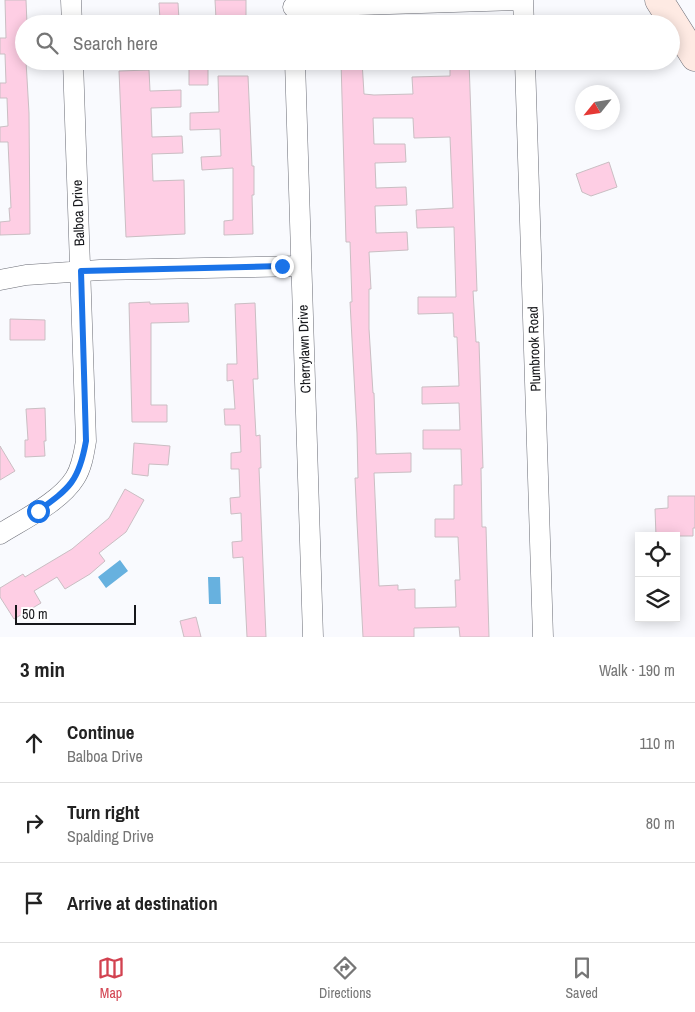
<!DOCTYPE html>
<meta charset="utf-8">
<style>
:root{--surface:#fff;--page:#f2f2f2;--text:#222;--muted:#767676;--line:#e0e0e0;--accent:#d24250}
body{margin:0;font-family:"Archivo Narrow",sans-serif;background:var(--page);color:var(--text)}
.controls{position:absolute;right:15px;bottom:15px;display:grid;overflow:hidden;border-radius:0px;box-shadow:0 2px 12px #0003}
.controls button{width:45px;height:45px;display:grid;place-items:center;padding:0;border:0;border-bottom:1px solid var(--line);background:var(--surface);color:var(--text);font:25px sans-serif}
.compass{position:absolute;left:575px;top:85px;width:45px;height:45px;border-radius:50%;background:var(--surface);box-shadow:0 2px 12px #0003;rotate:240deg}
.scale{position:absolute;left:15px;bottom:12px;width:121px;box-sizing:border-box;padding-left:5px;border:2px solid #16171b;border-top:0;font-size:14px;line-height:18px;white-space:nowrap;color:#16171b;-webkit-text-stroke:4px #fff;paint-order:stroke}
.stop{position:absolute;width:15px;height:15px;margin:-11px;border:4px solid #1a73e8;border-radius:50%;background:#fff}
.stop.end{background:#1a73e8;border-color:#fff;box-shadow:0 1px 5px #0008}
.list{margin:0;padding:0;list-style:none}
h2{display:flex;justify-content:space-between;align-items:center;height:65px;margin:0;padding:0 20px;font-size:21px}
h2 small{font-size:16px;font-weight:400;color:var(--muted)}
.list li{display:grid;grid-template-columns:32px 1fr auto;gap:15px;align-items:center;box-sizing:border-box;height:80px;padding:0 20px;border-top:1px solid var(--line)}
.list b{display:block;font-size:19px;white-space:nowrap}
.list p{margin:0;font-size:16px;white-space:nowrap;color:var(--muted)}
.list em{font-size:16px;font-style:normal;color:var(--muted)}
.icon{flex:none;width:28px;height:28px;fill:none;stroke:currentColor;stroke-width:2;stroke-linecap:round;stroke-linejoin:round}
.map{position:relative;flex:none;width:695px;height:637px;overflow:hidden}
.search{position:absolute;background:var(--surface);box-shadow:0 2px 12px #0003;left:15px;right:15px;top:15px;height:55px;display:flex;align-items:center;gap:12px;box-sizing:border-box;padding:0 18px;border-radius:28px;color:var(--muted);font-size:19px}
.sheet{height:305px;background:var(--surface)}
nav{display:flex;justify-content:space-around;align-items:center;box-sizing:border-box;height:70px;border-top:1px solid var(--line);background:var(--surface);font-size:14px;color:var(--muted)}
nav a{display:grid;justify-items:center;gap:2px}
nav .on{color:var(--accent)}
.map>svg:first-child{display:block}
.water{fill:#67b1df}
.building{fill:#fecee4;stroke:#cabec3;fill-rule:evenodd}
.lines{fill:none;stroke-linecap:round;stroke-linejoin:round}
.street-casing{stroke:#6b6d76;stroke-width:21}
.secondary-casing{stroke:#6b6d76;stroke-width:29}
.street{stroke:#fff;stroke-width:20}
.secondary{stroke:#feeae3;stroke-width:28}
.route{stroke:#1a73e8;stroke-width:6}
.labels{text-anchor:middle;stroke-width:4.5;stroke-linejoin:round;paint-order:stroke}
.street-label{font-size:14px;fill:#16171b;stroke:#fff}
</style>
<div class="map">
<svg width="695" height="637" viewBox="0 0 695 637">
<rect width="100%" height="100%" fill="#f9fafe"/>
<!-- water -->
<path class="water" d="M 120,560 L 128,571 L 106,588 L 98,577 Z
M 208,577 L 220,577 L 221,604 L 209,604 Z"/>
<!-- building -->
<path class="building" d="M 5,0 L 26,0 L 27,24 L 24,24 L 24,61 L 26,61 L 29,113 L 30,234 L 0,235 L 0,222 L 10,221 L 9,208 L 11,208 L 8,142 L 0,142 L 0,127 L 8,126 L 7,98 L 0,98 L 0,83 L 6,83 L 5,54 L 0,54 L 0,38 L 6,38 Z
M 215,0 L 246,0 L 246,18 L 216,19 Z
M 159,3 L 178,3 L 179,20 L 160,20 Z
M 341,61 L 362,61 L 364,94 L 374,95 L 413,94 L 412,77 L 450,76 L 450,61 L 469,61 L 477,291 L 473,291 L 476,342 L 479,342 L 483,468 L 481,468 L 482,527 L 486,527 L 489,637 L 460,637 L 459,627 L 414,628 L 414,637 L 363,637 L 357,522 L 355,478 L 358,478 L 357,433 L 350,302 L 352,302 L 350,242 L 346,242 ZM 373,118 L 413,118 L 414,138 L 450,137 L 453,208 L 416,210 L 417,228 L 454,227 L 456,297 L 418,297 L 418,314 L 453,313 L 454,337 L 457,337 L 459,386 L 422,387 L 422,404 L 459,403 L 460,430 L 423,430 L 423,449 L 461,449 L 462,485 L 454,485 L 454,519 L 435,519 L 435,537 L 458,537 L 460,580 L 455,580 L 456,607 L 415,608 L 415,589 L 398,590 L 398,585 L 379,586 L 374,473 L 411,472 L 411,453 L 376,454 L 374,393 L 373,393 L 369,329 L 369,289 L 371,289 L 369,252 L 408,250 L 407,232 L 376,233 L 375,206 L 407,205 L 406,187 L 376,188 L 375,163 L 406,162 L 405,144 L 374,144 Z
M 189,68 L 208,68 L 208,85 L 189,85 Z
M 149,70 L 150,91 L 181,90 L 181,107 L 151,108 L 152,137 L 182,136 L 183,153 L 152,154 L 153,181 L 184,180 L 185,234 L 126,237 L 119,71 Z
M 218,76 L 248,76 L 252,166 L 254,166 L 254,195 L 252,195 L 253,234 L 224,235 L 224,221 L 233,220 L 233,168 L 202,170 L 201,157 L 221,156 L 220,129 L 190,130 L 190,113 L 219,112 Z
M 609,162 L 617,187 L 591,196 L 582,192 L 576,174 Z
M 150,302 L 150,304 L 188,303 L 189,322 L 151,323 L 151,405 L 167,405 L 167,422 L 132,422 L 129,303 Z
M 255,303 L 258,379 L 253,379 L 256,436 L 260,435 L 261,468 L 259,468 L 266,637 L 247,637 L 243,557 L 233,558 L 232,542 L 242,541 L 241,513 L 231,514 L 230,498 L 240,497 L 239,469 L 231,469 L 231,453 L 241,452 L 240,425 L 225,425 L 224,409 L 235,409 L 233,380 L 227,381 L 227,364 L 237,364 L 235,304 Z
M 10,319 L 45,320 L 45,340 L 10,340 Z
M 45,408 L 46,441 L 44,441 L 45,456 L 25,457 L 25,440 L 28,440 L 26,409 Z
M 134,443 L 170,446 L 168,465 L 149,464 L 148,476 L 132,474 Z
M 0,446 L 15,471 L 0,480 Z
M 125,489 L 144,500 L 126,532 L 99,553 L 105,561 L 90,574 L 65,589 L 57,577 L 34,591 L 41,603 L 14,619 L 0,597 L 0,588 L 23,574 L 25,577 L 72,549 L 109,518 Z
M 668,496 L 695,496 L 695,528 L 693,528 L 693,536 L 656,536 L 655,509 L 668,508 Z
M 196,617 L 201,637 L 184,637 L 180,621 Z"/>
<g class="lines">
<!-- street casing -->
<g class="street-casing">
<path id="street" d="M 71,0 L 72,24
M 523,0 L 524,24
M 293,7 L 516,0
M 295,61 L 313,637
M 525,61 L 543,637
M 0,280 L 26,275 L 100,270 L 301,266
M 0,534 C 24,519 60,502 75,478 C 82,467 84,453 86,441 L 73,61"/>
</g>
<!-- secondary casing -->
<g class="secondary-casing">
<path id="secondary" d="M 659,0 L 695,57"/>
</g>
<!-- street -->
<use href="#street" class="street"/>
<!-- secondary -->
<use href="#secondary" class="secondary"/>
</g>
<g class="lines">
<!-- route -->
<path class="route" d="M 38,511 C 70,488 79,481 86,441 L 81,271 L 282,266"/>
</g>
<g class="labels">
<!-- street labels -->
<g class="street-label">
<text transform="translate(78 213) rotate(-92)" y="5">Balboa Drive</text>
<text transform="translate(304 349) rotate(-92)" y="5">Cherrylawn Drive</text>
<text transform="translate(534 349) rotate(-92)" y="5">Plumbrook Road</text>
</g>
</g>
</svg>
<div class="controls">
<button><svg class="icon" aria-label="locate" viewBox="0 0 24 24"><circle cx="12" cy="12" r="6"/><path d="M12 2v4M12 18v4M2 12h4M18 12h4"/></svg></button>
<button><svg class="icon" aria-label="layers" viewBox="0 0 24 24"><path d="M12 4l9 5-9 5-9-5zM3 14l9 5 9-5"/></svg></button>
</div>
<svg class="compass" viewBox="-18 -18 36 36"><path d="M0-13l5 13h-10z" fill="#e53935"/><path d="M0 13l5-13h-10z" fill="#767676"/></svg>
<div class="scale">50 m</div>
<div class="stop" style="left:38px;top:511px"></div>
<div class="stop end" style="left:282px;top:266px"></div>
<div class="search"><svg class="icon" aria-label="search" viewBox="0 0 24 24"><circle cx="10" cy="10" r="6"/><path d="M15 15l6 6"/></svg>Search here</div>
</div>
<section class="sheet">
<h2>3 min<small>Walk · 190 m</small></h2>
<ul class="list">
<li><svg class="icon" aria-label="ahead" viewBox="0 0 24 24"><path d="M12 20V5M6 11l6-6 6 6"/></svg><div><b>Continue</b><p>Balboa Drive</p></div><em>110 m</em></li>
<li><svg class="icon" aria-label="right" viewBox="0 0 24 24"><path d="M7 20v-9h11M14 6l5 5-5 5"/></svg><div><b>Turn right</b><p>Spalding Drive</p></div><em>80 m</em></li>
<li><svg class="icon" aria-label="arrive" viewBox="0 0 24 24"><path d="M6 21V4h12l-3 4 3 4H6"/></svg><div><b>Arrive at destination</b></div></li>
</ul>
</section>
<nav>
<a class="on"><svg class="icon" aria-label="map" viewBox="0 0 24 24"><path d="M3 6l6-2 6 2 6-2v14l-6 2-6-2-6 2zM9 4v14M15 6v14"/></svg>Map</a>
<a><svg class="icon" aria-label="directions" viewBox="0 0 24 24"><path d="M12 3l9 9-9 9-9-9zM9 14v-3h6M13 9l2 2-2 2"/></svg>Directions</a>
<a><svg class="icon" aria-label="saved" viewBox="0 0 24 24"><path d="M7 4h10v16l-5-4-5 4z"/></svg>Saved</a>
</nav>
